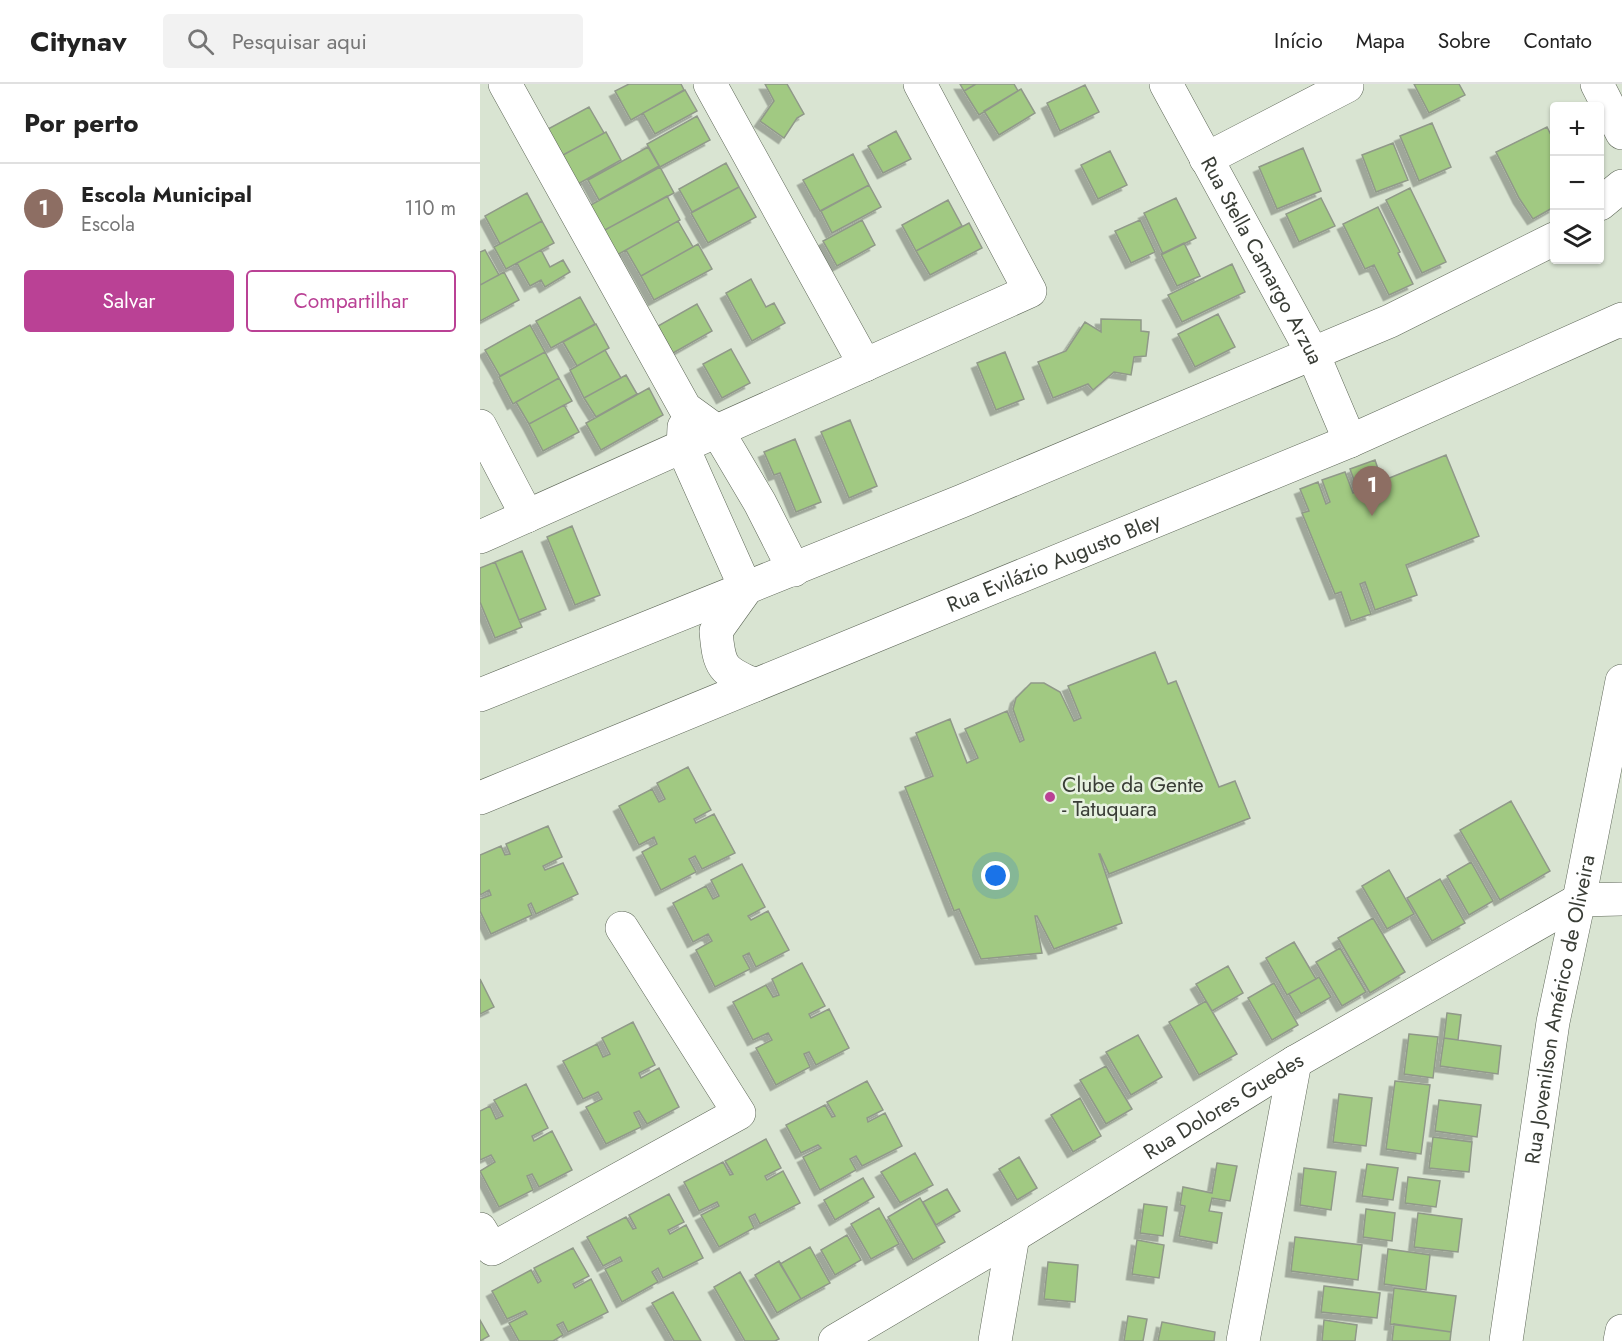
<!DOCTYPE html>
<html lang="pt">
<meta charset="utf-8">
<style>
:root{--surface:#fff;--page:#f2f2f2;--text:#222;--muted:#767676;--line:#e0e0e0;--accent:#ba4195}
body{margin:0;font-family:Jost,sans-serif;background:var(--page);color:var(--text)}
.controls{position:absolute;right:18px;top:18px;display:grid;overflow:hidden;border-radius:6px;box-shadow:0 2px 4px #0004}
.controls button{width:54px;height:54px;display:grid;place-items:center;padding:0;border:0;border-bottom:2px solid var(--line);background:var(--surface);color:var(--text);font:30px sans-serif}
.you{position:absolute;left:516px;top:792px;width:21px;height:21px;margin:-15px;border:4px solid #fff;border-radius:50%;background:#1a73e8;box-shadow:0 0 0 9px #1a73e833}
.badge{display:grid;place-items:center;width:39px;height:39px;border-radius:50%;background:var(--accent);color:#fff;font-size:20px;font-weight:700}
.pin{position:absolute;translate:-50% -50px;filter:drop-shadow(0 2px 3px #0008)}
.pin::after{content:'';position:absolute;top:32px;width:21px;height:18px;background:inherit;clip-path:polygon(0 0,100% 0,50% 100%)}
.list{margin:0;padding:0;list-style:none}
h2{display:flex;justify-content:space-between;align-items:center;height:78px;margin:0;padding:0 24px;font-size:26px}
h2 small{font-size:20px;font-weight:400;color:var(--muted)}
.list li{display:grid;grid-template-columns:39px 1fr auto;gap:18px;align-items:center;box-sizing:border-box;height:90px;padding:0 24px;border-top:2px solid var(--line)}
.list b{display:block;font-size:22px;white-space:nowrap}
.list p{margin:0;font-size:20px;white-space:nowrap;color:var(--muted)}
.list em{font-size:20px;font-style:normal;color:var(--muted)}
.actions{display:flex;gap:12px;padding:18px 24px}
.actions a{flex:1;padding:14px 0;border:2px solid var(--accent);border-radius:6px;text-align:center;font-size:21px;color:var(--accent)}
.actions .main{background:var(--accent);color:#fff}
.icon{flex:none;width:33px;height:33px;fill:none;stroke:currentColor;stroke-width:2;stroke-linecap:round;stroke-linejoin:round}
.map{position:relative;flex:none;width:1142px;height:1257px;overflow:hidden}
header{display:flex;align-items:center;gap:36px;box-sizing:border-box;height:84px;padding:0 30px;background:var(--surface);border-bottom:2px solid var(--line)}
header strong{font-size:28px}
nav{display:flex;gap:33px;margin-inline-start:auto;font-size:21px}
.search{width:420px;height:54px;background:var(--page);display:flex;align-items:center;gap:15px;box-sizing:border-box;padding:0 21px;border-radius:6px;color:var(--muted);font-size:22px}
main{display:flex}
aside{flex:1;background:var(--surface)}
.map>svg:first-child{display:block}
.building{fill:#a1c982;stroke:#909989;stroke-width:1.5;filter:url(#shadow)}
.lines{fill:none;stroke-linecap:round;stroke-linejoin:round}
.minor-casing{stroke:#5e6758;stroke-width:34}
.tertiary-casing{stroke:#5e6758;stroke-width:34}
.secondary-casing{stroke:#5e6758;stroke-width:34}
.minor{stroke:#fff;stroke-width:33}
.tertiary{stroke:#fff;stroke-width:33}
.secondary{stroke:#fff;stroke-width:33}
.poi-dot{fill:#ba4195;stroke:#e6f1df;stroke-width:2}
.labels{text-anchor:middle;stroke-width:5;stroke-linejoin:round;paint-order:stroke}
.street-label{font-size:21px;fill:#393d36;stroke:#e6f1df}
.poi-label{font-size:21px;fill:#393d36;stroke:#e6f1df;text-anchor:start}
</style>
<header>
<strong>Citynav</strong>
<div class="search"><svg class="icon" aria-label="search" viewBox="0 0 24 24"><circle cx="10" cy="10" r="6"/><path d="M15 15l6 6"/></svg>Pesquisar aqui</div>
<nav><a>Início</a><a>Mapa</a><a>Sobre</a><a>Contato</a></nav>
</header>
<main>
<aside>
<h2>Por perto<small></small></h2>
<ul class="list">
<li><span class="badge" style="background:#8d6e63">1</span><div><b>Escola Municipal</b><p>Escola</p></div><em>110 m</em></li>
</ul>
<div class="actions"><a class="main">Salvar</a><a>Compartilhar</a></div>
</aside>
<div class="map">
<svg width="1142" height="1257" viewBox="0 0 1142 1257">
<defs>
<filter id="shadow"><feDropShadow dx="-5.5" dy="5.5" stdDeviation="0" flood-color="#0004"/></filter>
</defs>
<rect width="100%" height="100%" fill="#d9e4d2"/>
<!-- building -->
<path class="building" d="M 149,0 L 201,0 L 204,6 L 151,36 L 135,7 Z
M 285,0 L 307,0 L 324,30 L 317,34 L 304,54 L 280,37 L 294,17 Z
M 480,0 L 496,0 L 484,7 Z
M 496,0 L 534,0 L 538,7 L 499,31 L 484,7 Z
M 934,0 L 979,0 L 985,11 L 949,29 Z
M 605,1 L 619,28 L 580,47 L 567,19 Z
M 541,5 L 555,29 L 519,51 L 504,27 Z
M 205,6 L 217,27 L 175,50 L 163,29 Z
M 109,23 L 124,49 L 83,71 L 68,45 Z
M 217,32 L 230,56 L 180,83 L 167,60 Z
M 952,39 L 971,83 L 939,97 L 920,52 Z
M 1067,43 L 1074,57 L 1074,123 L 1053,135 L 1039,114 L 1016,68 Z
M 416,47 L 431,75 L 403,89 L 388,62 Z
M 126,48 L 141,76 L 98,100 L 83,71 Z
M 913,59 L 928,96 L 896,108 L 882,71 Z
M 168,63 L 179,82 L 119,116 L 108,96 Z
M 823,64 L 841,107 L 797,125 L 779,83 Z
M 630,67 L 647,101 L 618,115 L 601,81 Z
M 373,70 L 389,101 L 340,127 L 323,96 Z
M 246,79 L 259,103 L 212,128 L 199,105 Z
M 180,83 L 194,109 L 123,147 L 107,123 Z
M 389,101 L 401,123 L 352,149 L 341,127 Z
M 259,103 L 276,133 L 228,159 L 211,129 Z
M 930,104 L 966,178 L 942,189 L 906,116 Z
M 47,109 L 62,137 L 20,160 L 5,132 Z
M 187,112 L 200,136 L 137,171 L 123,147 Z
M 696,114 L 716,154 L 683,170 L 664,129 Z
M 841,114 L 855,142 L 819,158 L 806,130 Z
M 468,116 L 482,142 L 436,167 L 422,141 Z
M 898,123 L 920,168 L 918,169 L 933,200 L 909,211 L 894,181 L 885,185 L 863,140 Z
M 382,136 L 395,161 L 357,182 L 343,157 Z
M 660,136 L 675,168 L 651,179 L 635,147 Z
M 62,137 L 74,159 L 26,185 L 14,163 Z
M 198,137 L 213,163 L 161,192 L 146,166 Z
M 489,139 L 502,164 L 450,191 L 436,167 Z
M 704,159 L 720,192 L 697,202 L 681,170 Z
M 218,160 L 232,185 L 174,216 L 161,192 Z
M 5,166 L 19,191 L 0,201 L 0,168 Z
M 61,166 L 70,183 L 83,176 L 90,188 L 65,203 L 61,196 L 50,202 L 37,179 Z
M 752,180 L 765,208 L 702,238 L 688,211 Z
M 24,188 L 39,216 L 0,237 L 0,201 Z
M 271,195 L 286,223 L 294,219 L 305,239 L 272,257 L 246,209 Z
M 100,213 L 115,240 L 71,264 L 56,237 Z
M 217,220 L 232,247 L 193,269 L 178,242 Z
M 738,230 L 755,263 L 715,283 L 698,250 Z
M 621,235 L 661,236 L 661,247 L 669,248 L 666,272 L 654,273 L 651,291 L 634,288 L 613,306 L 608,300 L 573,314 L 558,278 L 586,267 L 605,238 L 621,248 Z
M 116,240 L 129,264 L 97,282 L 83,258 Z
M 50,241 L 65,268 L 20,292 L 5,266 Z
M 251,265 L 270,299 L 242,314 L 223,280 Z
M 125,266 L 141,294 L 104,314 L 90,286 Z
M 65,268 L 79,294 L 33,320 L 19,293 Z
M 525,268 L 544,315 L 516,326 L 497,279 Z
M 146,291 L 157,310 L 116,333 L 104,314 Z
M 79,294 L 92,317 L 49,340 L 36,318 Z
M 169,304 L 183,331 L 121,366 L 106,339 Z
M 84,321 L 99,348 L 63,367 L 49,340 Z
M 370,336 L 397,402 L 369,414 L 341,348 Z
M 315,355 L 341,418 L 316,428 L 300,389 L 294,391 L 284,368 Z
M 966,371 L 999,452 L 926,481 L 937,511 L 895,526 L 885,498 L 880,500 L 891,530 L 871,537 L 861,508 L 855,510 L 822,429 L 829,427 L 820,405 L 838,398 L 846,420 L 850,418 L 842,396 L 865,388 L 873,409 L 878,407 L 870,385 L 895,376 L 902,397 Z
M 92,442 L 120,511 L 95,521 L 67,453 Z
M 42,467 L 66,525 L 39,536 L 15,478 Z
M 15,478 L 42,543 L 15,554 L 0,518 L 0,484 Z
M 675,568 L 688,600 L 696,597 L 739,703 L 755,697 L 770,734 L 629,790 L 620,770 L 619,770 L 642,839 L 574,865 L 557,832 L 555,832 L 562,869 L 501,875 L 479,825 L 474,827 L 425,703 L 453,692 L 436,649 L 470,635 L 487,679 L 498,674 L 485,645 L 527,627 L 540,658 L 544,656 L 533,625 L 536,614 L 551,599 L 564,599 L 580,608 L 594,637 L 601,634 L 588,602 Z
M 208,683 L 231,726 L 214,735 L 216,739 L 234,730 L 255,769 L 222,785 L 215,772 L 209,775 L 216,788 L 181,806 L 162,768 L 177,760 L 174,753 L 159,761 L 139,722 L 172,705 L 179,718 L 185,715 L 177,699 Z
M 1031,717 L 1070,787 L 1020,816 L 980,746 Z
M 68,742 L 82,773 L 63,782 L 65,786 L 83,779 L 98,810 L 56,830 L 51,819 L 48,821 L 52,831 L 11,850 L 0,827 L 0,815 L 11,811 L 9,806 L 0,811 L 0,771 L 21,762 L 25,771 L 30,770 L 26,760 Z
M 991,778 L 1013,817 L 989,831 L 967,792 Z
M 262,780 L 285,823 L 268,832 L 271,836 L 288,827 L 309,866 L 276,883 L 269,869 L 263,872 L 270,885 L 235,903 L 216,866 L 232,857 L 228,850 L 213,858 L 193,819 L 226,802 L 233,815 L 239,812 L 231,796 Z
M 909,786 L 934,830 L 907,845 L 882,802 Z
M 960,795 L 985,839 L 952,857 L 927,814 Z
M 893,834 L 925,888 L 890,909 L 858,854 Z
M 814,858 L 836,895 L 807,911 L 786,874 Z
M 860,864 L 886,908 L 862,922 L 836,878 Z
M 322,879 L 345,922 L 329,930 L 331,934 L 349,925 L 369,964 L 336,981 L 329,968 L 324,970 L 330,983 L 296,1001 L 276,964 L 292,956 L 288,949 L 273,956 L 253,918 L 286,901 L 293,913 L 299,911 L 292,895 Z
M 748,882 L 763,909 L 732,927 L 716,900 Z
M 839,893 L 851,913 L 821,930 L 809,910 Z
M 0,895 L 14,923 L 0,930 Z
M 794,899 L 818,941 L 792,956 L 768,914 Z
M 726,917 L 757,970 L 719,991 L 689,938 Z
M 967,929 L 981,931 L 978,956 L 964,954 Z
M 153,938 L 175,981 L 159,989 L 161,994 L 179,984 L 199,1023 L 167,1040 L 159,1027 L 154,1029 L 161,1043 L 126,1060 L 106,1023 L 122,1015 L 118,1008 L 103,1015 L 83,977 L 117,960 L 123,973 L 130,970 L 122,954 Z
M 929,950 L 958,953 L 953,994 L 924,990 Z
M 658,951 L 682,993 L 651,1011 L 626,968 Z
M 964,954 L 1021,962 L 1018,990 L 960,982 Z
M 626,982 L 652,1025 L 626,1040 L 600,996 Z
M 387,997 L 403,1026 L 387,1034 L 388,1038 L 405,1029 L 422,1062 L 382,1082 L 376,1072 L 370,1075 L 376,1086 L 340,1106 L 323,1073 L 341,1064 L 338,1061 L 321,1069 L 306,1041 L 345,1021 L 352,1033 L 355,1032 L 347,1018 Z
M 915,997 L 950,1001 L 941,1070 L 906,1065 Z
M 46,1000 L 68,1044 L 52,1052 L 54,1057 L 72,1047 L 92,1086 L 59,1103 L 52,1090 L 47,1092 L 53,1106 L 19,1123 L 0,1087 L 15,1078 L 11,1071 L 0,1076 L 0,1027 L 10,1022 L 16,1035 L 23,1032 L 14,1016 Z
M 859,1010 L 892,1014 L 886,1062 L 853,1058 Z
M 600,1014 L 621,1052 L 593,1068 L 571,1031 Z
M 959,1016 L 1001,1021 L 997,1053 L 955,1047 Z
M 953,1053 L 992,1058 L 989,1088 L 949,1084 Z
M 286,1055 L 301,1084 L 285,1092 L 287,1096 L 303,1087 L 320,1119 L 280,1140 L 275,1130 L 269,1133 L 274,1144 L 239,1163 L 221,1131 L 239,1122 L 237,1118 L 219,1127 L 204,1098 L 243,1078 L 250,1091 L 253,1090 L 245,1077 Z
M 435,1069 L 453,1101 L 420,1119 L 401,1088 Z
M 539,1073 L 557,1104 L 537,1116 L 519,1085 Z
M 737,1079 L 757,1082 L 750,1117 L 732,1114 L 729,1127 L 742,1129 L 737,1159 L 699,1152 L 705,1122 L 700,1121 L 703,1103 L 732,1109 Z
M 887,1080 L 918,1084 L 913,1116 L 882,1112 Z
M 824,1084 L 856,1088 L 851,1126 L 820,1121 Z
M 928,1093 L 960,1097 L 956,1123 L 925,1119 Z
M 383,1094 L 394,1113 L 355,1136 L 344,1116 Z
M 467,1105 L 480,1127 L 456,1141 L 443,1118 Z
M 189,1110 L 204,1138 L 188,1146 L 190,1150 L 206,1141 L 223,1174 L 183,1194 L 178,1184 L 172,1188 L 178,1198 L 142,1218 L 125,1185 L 142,1177 L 140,1173 L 123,1182 L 107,1153 L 146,1133 L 153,1145 L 156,1144 L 149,1131 Z
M 440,1114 L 465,1158 L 433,1176 L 408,1133 Z
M 664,1120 L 687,1123 L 683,1152 L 660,1149 Z
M 399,1124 L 419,1160 L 391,1175 L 371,1140 Z
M 886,1125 L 915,1129 L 912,1157 L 883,1153 Z
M 938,1129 L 982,1135 L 978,1168 L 934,1163 Z
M 367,1151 L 381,1176 L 355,1191 L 341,1166 Z
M 815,1153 L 882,1161 L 878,1196 L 811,1187 Z
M 657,1156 L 684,1161 L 679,1194 L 652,1190 Z
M 330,1163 L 350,1199 L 321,1215 L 300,1180 Z
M 93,1164 L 109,1192 L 93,1200 L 95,1204 L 111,1195 L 128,1228 L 88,1248 L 83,1238 L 77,1241 L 83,1251 L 73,1257 L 39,1257 L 29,1239 L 47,1230 L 45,1227 L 27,1235 L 12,1207 L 51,1186 L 58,1199 L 61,1197 L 54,1184 Z
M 908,1165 L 950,1171 L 946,1206 L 904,1200 Z
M 299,1177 L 321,1215 L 297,1229 L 275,1191 Z
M 568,1178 L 598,1181 L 595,1218 L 564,1215 Z
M 260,1188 L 299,1255 L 295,1257 L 265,1257 L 234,1203 Z
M 844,1202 L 900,1209 L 897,1234 L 841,1228 Z
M 914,1204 L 976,1212 L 971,1248 L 910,1240 Z
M 193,1208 L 221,1257 L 194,1257 L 172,1219 Z
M 648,1232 L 667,1235 L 663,1257 L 644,1257 Z
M 0,1236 L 9,1252 L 0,1257 Z
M 844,1236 L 877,1241 L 875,1257 L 842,1257 Z
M 682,1238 L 735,1248 L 734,1257 L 678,1257 Z
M 914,1240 L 971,1248 L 970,1257 L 912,1257 Z"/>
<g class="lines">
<!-- minor casing -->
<g class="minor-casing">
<g id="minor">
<path d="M 25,0 L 205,324 L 238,348 L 280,419 L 314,486"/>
<path d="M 230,0 L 385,281"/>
<path id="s1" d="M 686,0 L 833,270 L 870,357"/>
<path d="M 726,75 L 867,2"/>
<path d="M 0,342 L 47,432"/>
<path d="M 204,343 L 203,364 L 266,505 L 236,547 C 239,583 242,587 275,601"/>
<path d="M 0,453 L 550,207 L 440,0"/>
<path d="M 0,1145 L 12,1165 L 259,1029 L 142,844"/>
<path id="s2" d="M 355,1257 L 533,1152 L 815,978 L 1099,816 L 1142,815"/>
<path d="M 515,1257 L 533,1152"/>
<path d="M 763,1257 L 815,978"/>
</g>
</g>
<!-- tertiary casing -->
<g class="tertiary-casing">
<g id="tertiary">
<path d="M 1120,120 L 1142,102"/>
<path d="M 0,611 L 482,417 L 910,237 L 1074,155"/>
<path id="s3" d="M 0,714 L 870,357 L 1142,235"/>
</g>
</g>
<!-- secondary casing -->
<g class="secondary-casing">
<g id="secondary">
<path d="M 1117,0 L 1142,49"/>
<path d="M 1140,237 L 1142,238"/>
<path id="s4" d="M 1026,1257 L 1073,938 L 1099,816 L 1142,597"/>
<path d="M 1140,1257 L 1142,1247"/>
</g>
</g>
<!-- minor -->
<use href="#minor" class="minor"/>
<!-- tertiary -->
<use href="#tertiary" class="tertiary"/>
<!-- secondary -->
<use href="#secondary" class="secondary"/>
</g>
<!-- markers -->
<circle class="poi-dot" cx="570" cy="713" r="6"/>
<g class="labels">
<!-- street labels -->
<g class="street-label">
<text dy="7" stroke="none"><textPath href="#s1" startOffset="201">Rua Stella Camargo Arzua</textPath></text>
<text dy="7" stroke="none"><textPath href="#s3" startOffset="620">Rua Evilázio Augusto Bley</textPath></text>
<text dy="7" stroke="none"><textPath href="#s4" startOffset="336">Rua Jovenilson Américo de Oliveira</textPath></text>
<text dy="7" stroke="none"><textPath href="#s2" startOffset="454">Rua Dolores Guedes</textPath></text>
</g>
<!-- poi labels -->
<g class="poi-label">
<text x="582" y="708">Clube da Gente<tspan x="582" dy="24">- Tatuquara</tspan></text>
</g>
</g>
</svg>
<div class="controls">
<button>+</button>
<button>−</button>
<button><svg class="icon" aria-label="layers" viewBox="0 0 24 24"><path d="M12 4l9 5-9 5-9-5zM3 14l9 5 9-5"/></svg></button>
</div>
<div class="you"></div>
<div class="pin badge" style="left:892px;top:432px;background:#8d6e63">1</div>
</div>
</main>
